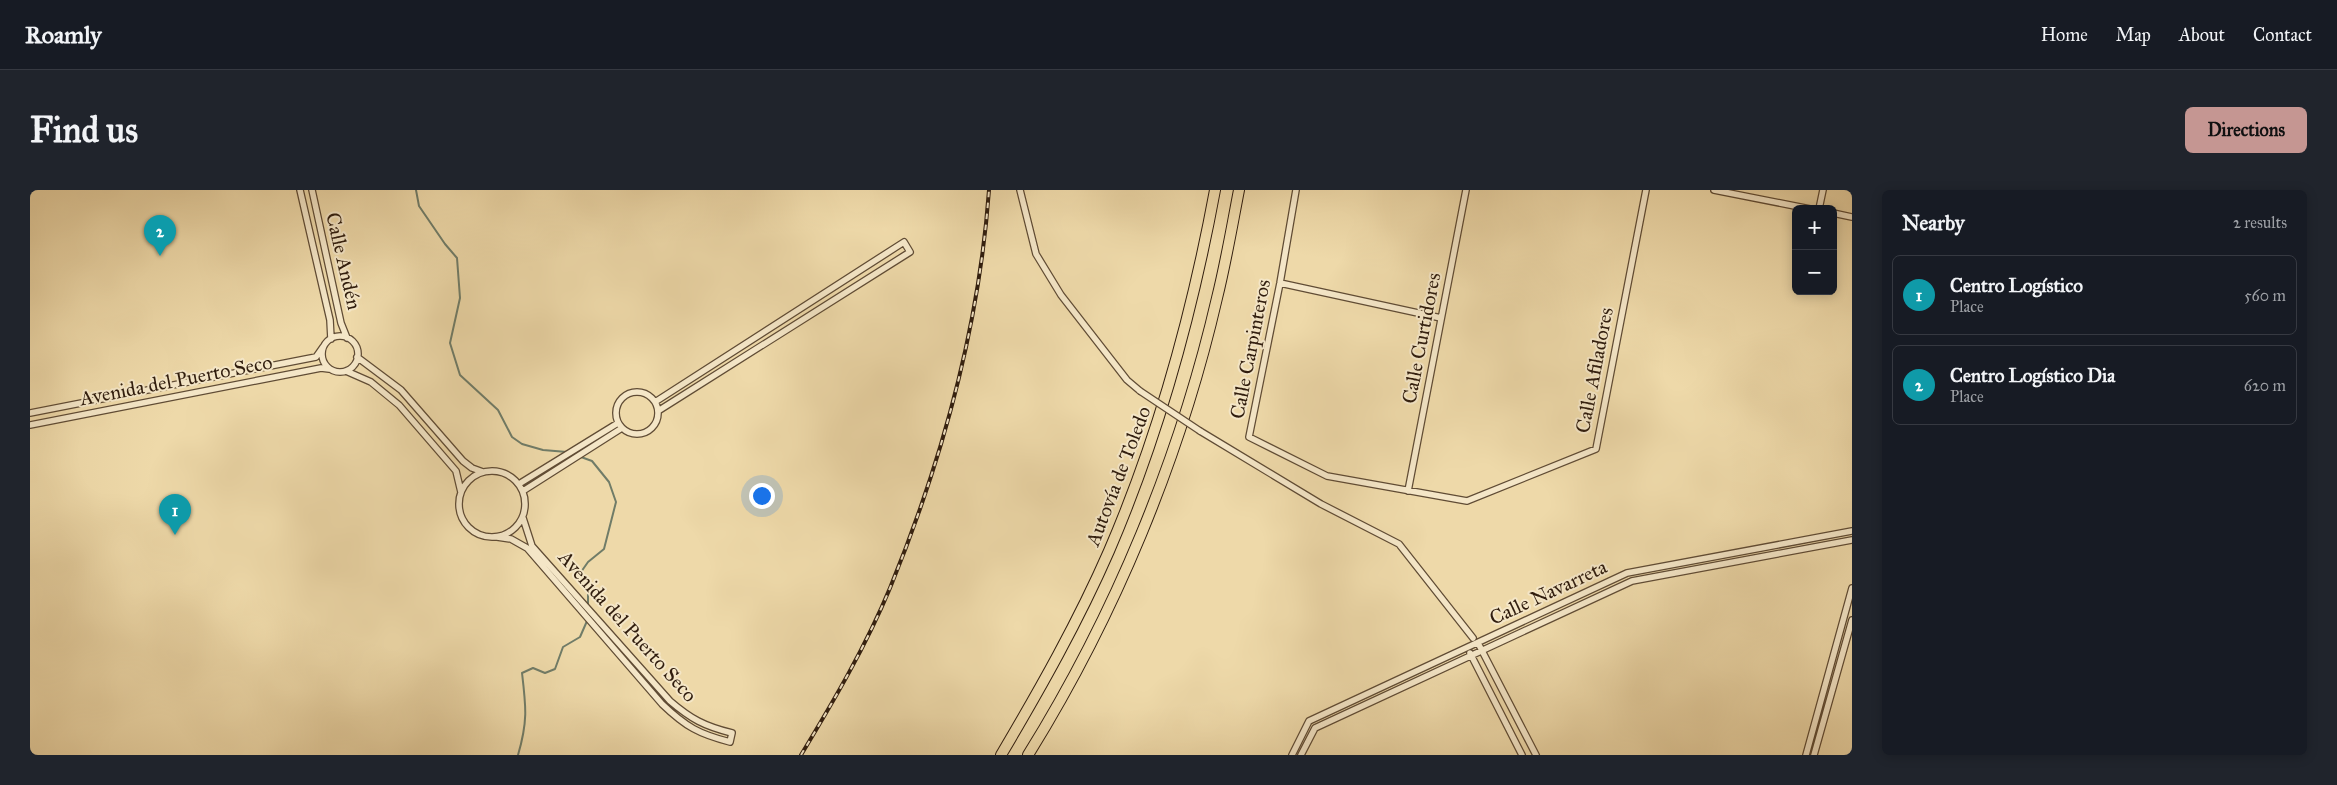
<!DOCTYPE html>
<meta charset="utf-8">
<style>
:root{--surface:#171b24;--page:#20242c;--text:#f1f3f6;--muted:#9ea1a6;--line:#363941;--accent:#c59692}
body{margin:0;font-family:"IM FELL Great Primer",serif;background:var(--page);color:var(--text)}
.controls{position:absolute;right:15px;top:15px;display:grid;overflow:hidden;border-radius:8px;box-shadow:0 2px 12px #0003}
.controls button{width:45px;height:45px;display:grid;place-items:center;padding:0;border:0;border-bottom:1px solid var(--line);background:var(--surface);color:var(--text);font:25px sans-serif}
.you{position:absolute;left:731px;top:305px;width:18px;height:18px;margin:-12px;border:4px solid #fff;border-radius:50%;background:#1a73e8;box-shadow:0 0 0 8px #1a73e833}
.badge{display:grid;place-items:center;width:32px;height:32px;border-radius:50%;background:var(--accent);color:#fff;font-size:16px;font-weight:700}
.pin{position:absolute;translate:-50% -41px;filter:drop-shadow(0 1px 2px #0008)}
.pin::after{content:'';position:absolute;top:26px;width:18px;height:15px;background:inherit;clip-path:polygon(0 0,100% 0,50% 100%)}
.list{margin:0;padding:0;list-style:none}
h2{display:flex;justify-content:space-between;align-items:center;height:65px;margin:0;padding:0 20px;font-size:21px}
h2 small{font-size:16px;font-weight:400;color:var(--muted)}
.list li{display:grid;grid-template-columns:32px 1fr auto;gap:15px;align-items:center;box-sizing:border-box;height:80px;margin:0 10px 10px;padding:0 10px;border:1px solid var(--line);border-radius:8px}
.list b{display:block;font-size:19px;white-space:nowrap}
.list p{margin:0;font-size:16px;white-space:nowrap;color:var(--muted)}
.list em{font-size:16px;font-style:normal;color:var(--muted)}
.map{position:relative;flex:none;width:1822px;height:565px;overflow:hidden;border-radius:8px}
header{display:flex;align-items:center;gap:30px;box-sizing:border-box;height:70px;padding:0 25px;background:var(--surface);border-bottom:1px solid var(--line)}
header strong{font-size:24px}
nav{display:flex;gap:28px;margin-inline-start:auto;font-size:18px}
.intro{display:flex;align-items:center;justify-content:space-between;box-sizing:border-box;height:120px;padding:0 30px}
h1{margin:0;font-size:35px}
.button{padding:12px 22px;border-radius:8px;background:var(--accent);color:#111;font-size:18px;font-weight:700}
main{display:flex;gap:30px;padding:0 30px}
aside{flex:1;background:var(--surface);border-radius:8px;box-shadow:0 2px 12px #0003}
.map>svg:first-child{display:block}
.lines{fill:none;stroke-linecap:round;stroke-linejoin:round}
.stream{stroke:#707c68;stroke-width:2}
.minor-casing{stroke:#604c35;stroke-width:8}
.motorway-casing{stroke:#301d0e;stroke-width:12}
.minor{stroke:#f4e6c7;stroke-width:5.5}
.motorway{stroke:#eed9a9;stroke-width:10}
.rail-casing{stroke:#301d0e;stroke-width:4}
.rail{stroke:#f4e6c7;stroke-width:2;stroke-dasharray:5.5;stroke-linecap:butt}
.minor-bridge-casing{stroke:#604c35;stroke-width:8;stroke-linecap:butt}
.minor-bridge{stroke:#f4e6c7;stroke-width:5.5}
.labels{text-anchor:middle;stroke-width:4;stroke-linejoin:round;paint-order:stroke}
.street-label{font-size:20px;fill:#301d0e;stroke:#f4e6c7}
</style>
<header>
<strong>Roamly</strong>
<nav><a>Home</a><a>Map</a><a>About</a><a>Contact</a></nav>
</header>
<div class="intro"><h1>Find us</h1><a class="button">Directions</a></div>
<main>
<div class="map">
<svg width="1822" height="565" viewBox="0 0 1822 565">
<rect width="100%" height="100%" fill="#eed9a9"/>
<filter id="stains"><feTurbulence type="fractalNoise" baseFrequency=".004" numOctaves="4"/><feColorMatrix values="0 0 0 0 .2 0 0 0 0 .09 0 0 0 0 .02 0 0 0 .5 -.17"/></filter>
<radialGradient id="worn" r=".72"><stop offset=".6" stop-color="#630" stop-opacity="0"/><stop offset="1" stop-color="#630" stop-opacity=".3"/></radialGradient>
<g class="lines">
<!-- stream -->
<path class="stream" d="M 386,0 L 389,16 L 415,54 L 427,68 L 430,108 L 420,153 L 430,185 L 468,220 L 482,247 L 492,254 L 513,260 L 537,262
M 551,267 L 562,271 L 579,292 L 586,312 L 574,359 L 558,372 L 551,382 L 558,403 L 558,417
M 488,565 C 498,531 496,517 492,483 L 503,478 L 515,483 L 525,479 L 533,457 L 550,447 L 557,431"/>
<!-- minor casing -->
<g class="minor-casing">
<path id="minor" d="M 270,0 L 300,130 L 301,149
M 282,0 L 311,133 L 317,148
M 990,0 L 1006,64 L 1031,105 L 1097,190 L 1110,201
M 1266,0 L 1250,93 L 1219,247 L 1297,286 L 1437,311 L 1566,259 L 1616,0
M 1684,0 L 1780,19
M 1789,19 L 1793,0
M 1803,23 L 1822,27
M 1250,93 L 1411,128
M292 164a18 18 0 1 1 36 0a18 18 0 1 1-36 0Z
M 327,167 L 371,200 L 433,271 L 442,278 L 453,282
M 316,181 L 341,192 L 369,215 L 426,281 L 431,302
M586 223a21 21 0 1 1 42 0a21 21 0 1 1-42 0Z
M 625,212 L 874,52 L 880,62 L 628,221
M 0,223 L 286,167 L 293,157
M 0,235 L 291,178 L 299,179
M 1170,241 L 1291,314 L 1369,354 L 1443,448
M429 314a33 33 0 1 1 66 0a33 33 0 1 1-66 0Z
M 489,294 L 588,233
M 493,301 L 592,238
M 1378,301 L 1436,0
M 467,347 L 481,349 L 497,358 L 632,514 C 656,537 669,544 700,552 L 702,543 C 674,536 661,529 640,511 L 502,356 L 493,328
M 1448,453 L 1506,565
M 1440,463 L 1492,565
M 1262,565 L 1279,531 L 1597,383 L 1822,341
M 1271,565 L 1285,538 L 1602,391 L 1822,350
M 1776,565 L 1822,398
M 1784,565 L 1822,430"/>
</g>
<!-- motorway casing -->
<g class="motorway-casing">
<path id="motorway" d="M 971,565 C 1010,499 1048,432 1079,361 C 1129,245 1162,124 1185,0
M 998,565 C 1085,425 1150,268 1187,108 C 1196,72 1202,36 1209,0"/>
</g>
<!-- minor -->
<use href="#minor" class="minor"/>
<!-- motorway -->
<use href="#motorway" class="motorway"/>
<!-- rail casing -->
<g class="rail-casing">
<path id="rail" d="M 771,565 C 803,512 836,456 860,398 C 912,271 949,137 959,0"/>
</g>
<!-- rail -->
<use href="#rail" class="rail"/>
<!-- minor-bridge casing -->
<g class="minor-bridge-casing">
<path id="minor-bridge" d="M 1110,201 L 1170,241"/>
</g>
<!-- minor-bridge -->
<use href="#minor-bridge" class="minor-bridge"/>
</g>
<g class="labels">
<!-- street labels -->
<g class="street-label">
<text transform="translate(314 71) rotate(77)" y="7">Calle Andén</text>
<text transform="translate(1391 148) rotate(-79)" y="7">Calle Curtidores</text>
<text transform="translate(1220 159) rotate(-79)" y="7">Calle Carpinteros</text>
<text transform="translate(1564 180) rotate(-79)" y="7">Calle Afiladores</text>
<text transform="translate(146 190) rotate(-11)" y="7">Avenida del Puerto Seco</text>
<text transform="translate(1088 286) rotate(-69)" y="7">Autovía de Toledo</text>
<text transform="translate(1518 402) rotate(-25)" y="7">Calle Navarreta</text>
<text transform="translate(598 436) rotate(48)" y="7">Avenida del Puerto Seco</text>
</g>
</g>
<rect width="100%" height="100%" filter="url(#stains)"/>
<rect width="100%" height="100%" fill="url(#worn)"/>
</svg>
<div class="controls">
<button>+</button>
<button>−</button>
</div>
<div class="you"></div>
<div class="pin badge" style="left:145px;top:345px;background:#0f9aa8">1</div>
<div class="pin badge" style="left:130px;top:66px;background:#0f9aa8">2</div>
</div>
<aside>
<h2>Nearby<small>2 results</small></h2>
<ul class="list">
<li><span class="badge" style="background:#0f9aa8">1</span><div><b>Centro Logístico</b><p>Place</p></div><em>560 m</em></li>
<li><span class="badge" style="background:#0f9aa8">2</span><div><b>Centro Logístico Dia</b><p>Place</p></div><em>620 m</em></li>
</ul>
</aside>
</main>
